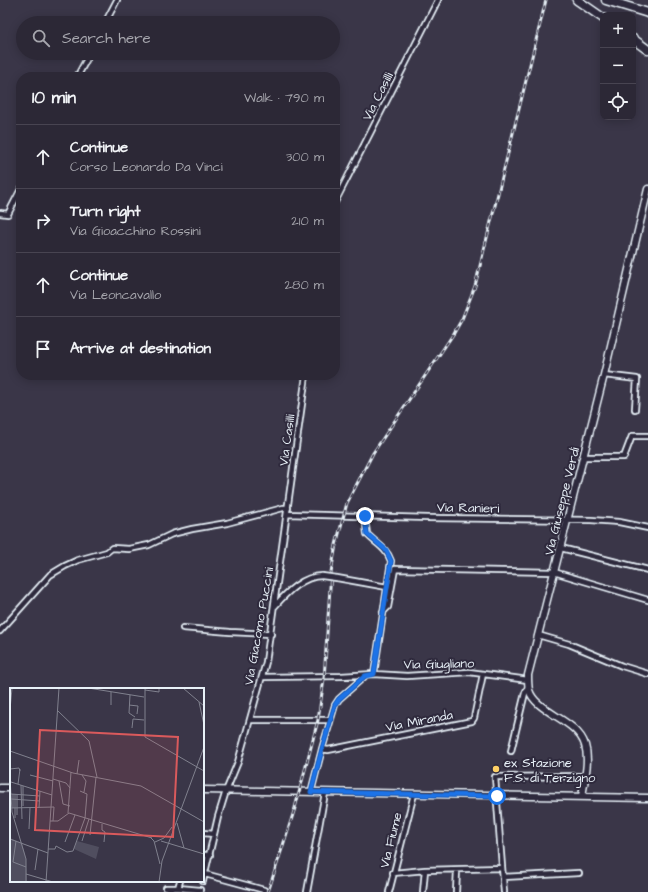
<!DOCTYPE html>
<meta charset="utf-8">
<style>
:root{--surface:#2c2836;--page:#383442;--text:#f1f3f6;--muted:#a6a6ad;--line:#484451}
body{margin:0;font-family:"Architects Daughter",sans-serif;background:var(--page);color:var(--text)}
.controls{position:absolute;right:12px;top:12px;display:grid;overflow:hidden;border-radius:8px;box-shadow:0 2px 10px #0003}
.controls button{width:36px;height:36px;display:grid;place-items:center;padding:0;border:0;border-bottom:1px solid var(--line);background:var(--surface);color:var(--text);font:20px sans-serif}
.stop{position:absolute;width:12px;height:12px;margin:-9px;border:3px solid #1a73e8;border-radius:50%;background:#fff}
.stop.end{background:#1a73e8;border-color:#fff;box-shadow:0 1px 4px #0008}
.list{margin:0;padding:0;list-style:none}
h2{display:flex;justify-content:space-between;align-items:center;height:52px;margin:0;padding:0 16px;font-size:17px}
h2 small{font-size:13px;font-weight:400;color:var(--muted)}
.list li{display:grid;grid-template-columns:26px 1fr auto;gap:12px;align-items:center;box-sizing:border-box;height:64px;padding:0 16px;border-top:1px solid var(--line)}
.list b{display:block;font-size:15px;white-space:nowrap}
.list p{margin:0;font-size:13px;white-space:nowrap;color:var(--muted)}
.list em{font-size:13px;font-style:normal;color:var(--muted)}
.icon{flex:none;width:22px;height:22px;fill:none;stroke:currentColor;stroke-width:2;stroke-linecap:round;stroke-linejoin:round}
.map{position:relative;flex:none;width:648px;height:892px;overflow:hidden}
.search{position:absolute;background:var(--surface);box-shadow:0 2px 10px #0003;left:16px;top:16px;width:324px;height:44px;display:flex;align-items:center;gap:10px;box-sizing:border-box;padding:0 14px;border-radius:22px;color:var(--muted);font-size:15px}
.panel{position:absolute;background:var(--surface);box-shadow:0 2px 10px #0003;left:16px;top:72px;width:324px;height:308px;border-radius:16px}
.map>svg:first-child{display:block}
.lines{fill:none;stroke-linecap:round;stroke-linejoin:round}
.street-casing{stroke:#e8f1f8;stroke-width:8}
.secondary-casing{stroke:#e8f1f8;stroke-width:9}
.highway-casing{stroke:#e8f1f8;stroke-width:11}
.street{stroke:#2f2a3d;stroke-width:4.5}
.secondary{stroke:#2f2a3d;stroke-width:6}
.highway{stroke:#2f2a3d;stroke-width:8}
.rail-casing{stroke:#e8f1f8;stroke-width:3}
.rail{stroke:#2f2a3d;stroke-width:1.5;stroke-dasharray:4.5;stroke-linecap:butt}
.street-bridge-casing{stroke:#e8f1f8;stroke-width:8;stroke-linecap:butt}
.street-bridge{stroke:#2f2a3d;stroke-width:4.5}
.route{stroke:#1a73e8;stroke-width:5}
.poi-dot{fill:#ffd166;stroke:#2f2a3d;stroke-width:1.5}
.labels{text-anchor:middle;stroke-width:4;stroke-linejoin:round;paint-order:stroke}
.street-label{font-size:13px;fill:#e8f1f8;stroke:#2f2a3d}
.poi-label{font-size:13px;fill:#e8f1f8;stroke:#2f2a3d;text-anchor:start}
.inset-road{fill:none;stroke:#80818e;stroke-width:1}
.view{fill:#da5a5c;fill-opacity:0.15;stroke:#da5a5c;stroke-width:2}
.inset-edge{fill:none;stroke:#e8f1f8;stroke-width:2}
</style>
<div class="map">
<svg width="648" height="892" viewBox="0 0 648 892">
<rect width="100%" height="100%" fill="#3a3648"/>
<filter id="ink" filterUnits="userSpaceOnUse"><feTurbulence type="fractalNoise" baseFrequency=".025" numOctaves="2"/><feDisplacementMap in="SourceGraphic" scale="8" xChannelSelector="R" yChannelSelector="G"/><feConvolveMatrix kernelMatrix="1 2 1 2 8 2 1 2 1" color-interpolation-filters="sRGB"/></filter>
<g filter="url(#ink)">
<g class="lines">
<!-- street casing -->
<g class="street-casing">
<path id="street" d="M 105,23 L 117,0
M 77,77 L 90,53
M 335,202 L 438,0
M 0,213 L 8,214 L 21,189
M 604,375 L 637,379 L 635,409
M 583,457 L 624,457 L 632,436 L 648,436
M 287,514 L 428,518 L 591,520 L 619,522 L 648,528
M 365,517 L 367,534 C 375,543 387,548 391,561 L 374,674
M 561,548 L 648,570
M 337,578 L 387,587
M 275,606 C 287,592 303,576 322,576
M 383,612 L 388,607 L 395,569 L 554,572 L 648,600
M 183,628 L 230,632 L 271,634
M 0,631 L 50,575 L 65,566 L 78,560 L 107,552 L 112,548 L 129,549 L 149,545 L 172,534 L 192,529 L 227,523 L 283,508 L 288,508
M 538,635 L 569,644 L 622,666 L 648,674
M 262,677 L 341,676 L 374,674 L 407,676 L 469,672 L 528,680
M 250,720 L 330,720
M 322,749 L 328,750 L 472,721 L 474,718 L 483,674
M 511,751 L 525,693 L 528,687
M 311,792 L 322,749 L 335,705 L 339,699 L 365,676
M 203,833 L 214,834
M 203,855 L 210,855
M 393,873 L 425,870 L 502,868
M 205,874 L 264,890
M 503,877 L 579,873
M 203,881 L 218,817 L 226,791 L 238,762 L 266,662 L 306,375
M 166,888 L 178,888 L 200,890
M 178,888 L 180,881
M 307,892 L 325,793
M 389,892 L 414,794
M 423,892 L 425,870
M 456,892 L 457,870
M 504,892 L 495,777 L 585,776"/>
</g>
<!-- secondary casing -->
<g class="secondary-casing">
<path id="secondary" d="M 0,788 L 11,788
M 203,790 L 648,798
M 582,797 C 584,781 590,761 585,745 C 577,719 536,713 529,690 C 528,685 528,680 528,675 L 604,375 L 648,189"/>
</g>
<!-- highway casing -->
<g class="highway-casing">
<path id="highway" d="M 577,0 L 603,18
M 606,0 L 648,13
M 633,39 L 648,50"/>
</g>
<!-- street -->
<use href="#street" class="street"/>
<!-- secondary -->
<use href="#secondary" class="secondary"/>
<!-- highway -->
<use href="#highway" class="highway"/>
<!-- rail casing -->
<g class="rail-casing">
<path id="rail" d="M 268,892 L 295,808 L 318,720 L 324,679 L 331,572 L 336,545 L 347,503 L 373,453 L 454,333 L 462,319 L 475,286 L 546,0"/>
</g>
<!-- rail -->
<use href="#rail" class="rail"/>
<!-- street-bridge casing -->
<g class="street-bridge-casing">
<path id="street-bridge" d="M 322,576 L 337,578"/>
</g>
<!-- street-bridge -->
<use href="#street-bridge" class="street-bridge"/>
</g>
</g>
<g class="lines" filter="url(#ink)">
<!-- route -->
<path class="route" d="M 365,516 L 367,534 L 386,550 L 391,561 L 374,674 L 365,676 L 339,699 L 335,705 L 322,749 L 311,792 L 497,796"/>
</g>
<!-- markers -->
<circle class="poi-dot" cx="496" cy="769" r="4"/>
<g class="labels">
<!-- street labels -->
<g class="street-label">
<text transform="translate(377 96) rotate(-63)" y="5">Via Casilli</text>
<text transform="translate(286 440) rotate(-82)" y="5">Via Casilli</text>
<text transform="translate(561 501) rotate(-76)" y="5">Via Giuseppe Verdi</text>
<text transform="translate(468 507) rotate(1)" y="5">Via Ranieri</text>
<text transform="translate(258 626) rotate(-80)" y="5">Via Giacomo Puccini</text>
<text transform="translate(439 663) rotate(-1)" y="5">Via Giugliano</text>
<text transform="translate(419 720) rotate(-11)" y="5">Via Miranda</text>
<text transform="translate(390 840) rotate(-76)" y="5">Via Fiume</text>
</g>
<!-- poi labels -->
<g class="poi-label">
<text x="504" y="767">ex Stazione<tspan x="504" dy="15">F.S. di Terzigno</tspan></text>
</g>
</g>
<!-- overview -->
<g transform="translate(10 688)">
<rect width="194" height="194" fill="#3a3648"/>
<path d="M 0,150 L 12,155 L 16,171 L 17,194 L 0,194 ZM 67,153 L 89,159 L 86,171 L 64,161 Z" fill="#504e5f"/>
<path class="inset-road" d="M 78,0 L 134,9M 135,0 L 135,49 L 194,83M 173,0 L 194,18M 135,2 L 149,4 L 149,0M 101,4 L 101,17M 120,7 L 119,25 L 125,29M 189,14 L 194,37M 119,17 L 128,18 L 127,26M 0,22 L 2,0M 48,23 L 79,53 L 87,89M 122,40 L 123,31 L 134,32M 0,63 L 63,85 L 131,98 L 194,134M 0,81 L 9,80 L 10,83M 67,86 L 69,72M 20,87 L 43,93M 72,87 L 76,93 L 74,104M 0,89 L 2,124 L 16,171 L 16,194M 43,91 L 56,95 L 60,100M 49,93 L 53,116 L 60,118M 1,94 L 42,107M 8,96 L 10,81M 11,97 L 12,131M 13,98 L 13,118M 1,106 L 30,108M 3,106 L 3,120M 5,106 L 5,130M 7,106 L 7,127M 1,111 L 30,113M 0,120 L 44,119 L 43,133M 29,120 L 30,103M 58,125 L 61,84M 40,133 L 48,133 L 59,125 L 142,150M 167,135 L 174,160M 92,136 L 92,142 L 95,144 L 94,154M 19,141 L 20,120M 80,147 L 86,89M 141,150 L 144,153 L 150,176M 0,151 L 38,165M 6,153 L 3,174 L 16,179M 72,153 L 79,131M 151,153 L 194,166M 55,154 L 65,127M 145,154 L 154,150 L 162,139M 38,161 L 45,161 L 46,158 L 57,164 L 63,163 L 75,130 L 77,106 L 70,103M 25,182 L 28,161M 16,186 L 43,194M 36,194 L 49,0M 149,194 L 152,173 L 194,59"/>
<path class="view" d="M 30,42 L 168,49 L 163,149 L 25,142 Z"/>
<rect width="194" height="194" class="inset-edge"/>
</g>
</svg>
<div class="controls">
<button>+</button>
<button>−</button>
<button><svg class="icon" aria-label="locate" viewBox="0 0 24 24"><circle cx="12" cy="12" r="6"/><path d="M12 2v4M12 18v4M2 12h4M18 12h4"/></svg></button>
</div>
<div class="stop" style="left:497px;top:796px"></div>
<div class="stop end" style="left:365px;top:516px"></div>
<div class="search"><svg class="icon" aria-label="search" viewBox="0 0 24 24"><circle cx="10" cy="10" r="6"/><path d="M15 15l6 6"/></svg>Search here</div>
<section class="panel">
<h2>10 min<small>Walk · 790 m</small></h2>
<ul class="list">
<li><svg class="icon" aria-label="ahead" viewBox="0 0 24 24"><path d="M12 20V5M6 11l6-6 6 6"/></svg><div><b>Continue</b><p>Corso Leonardo Da Vinci</p></div><em>300 m</em></li>
<li><svg class="icon" aria-label="right" viewBox="0 0 24 24"><path d="M7 20v-9h11M14 6l5 5-5 5"/></svg><div><b>Turn right</b><p>Via Gioacchino Rossini</p></div><em>210 m</em></li>
<li><svg class="icon" aria-label="ahead" viewBox="0 0 24 24"><path d="M12 20V5M6 11l6-6 6 6"/></svg><div><b>Continue</b><p>Via Leoncavallo</p></div><em>280 m</em></li>
<li><svg class="icon" aria-label="arrive" viewBox="0 0 24 24"><path d="M6 21V4h12l-3 4 3 4H6"/></svg><div><b>Arrive at destination</b></div></li>
</ul>
</section>
</div>
